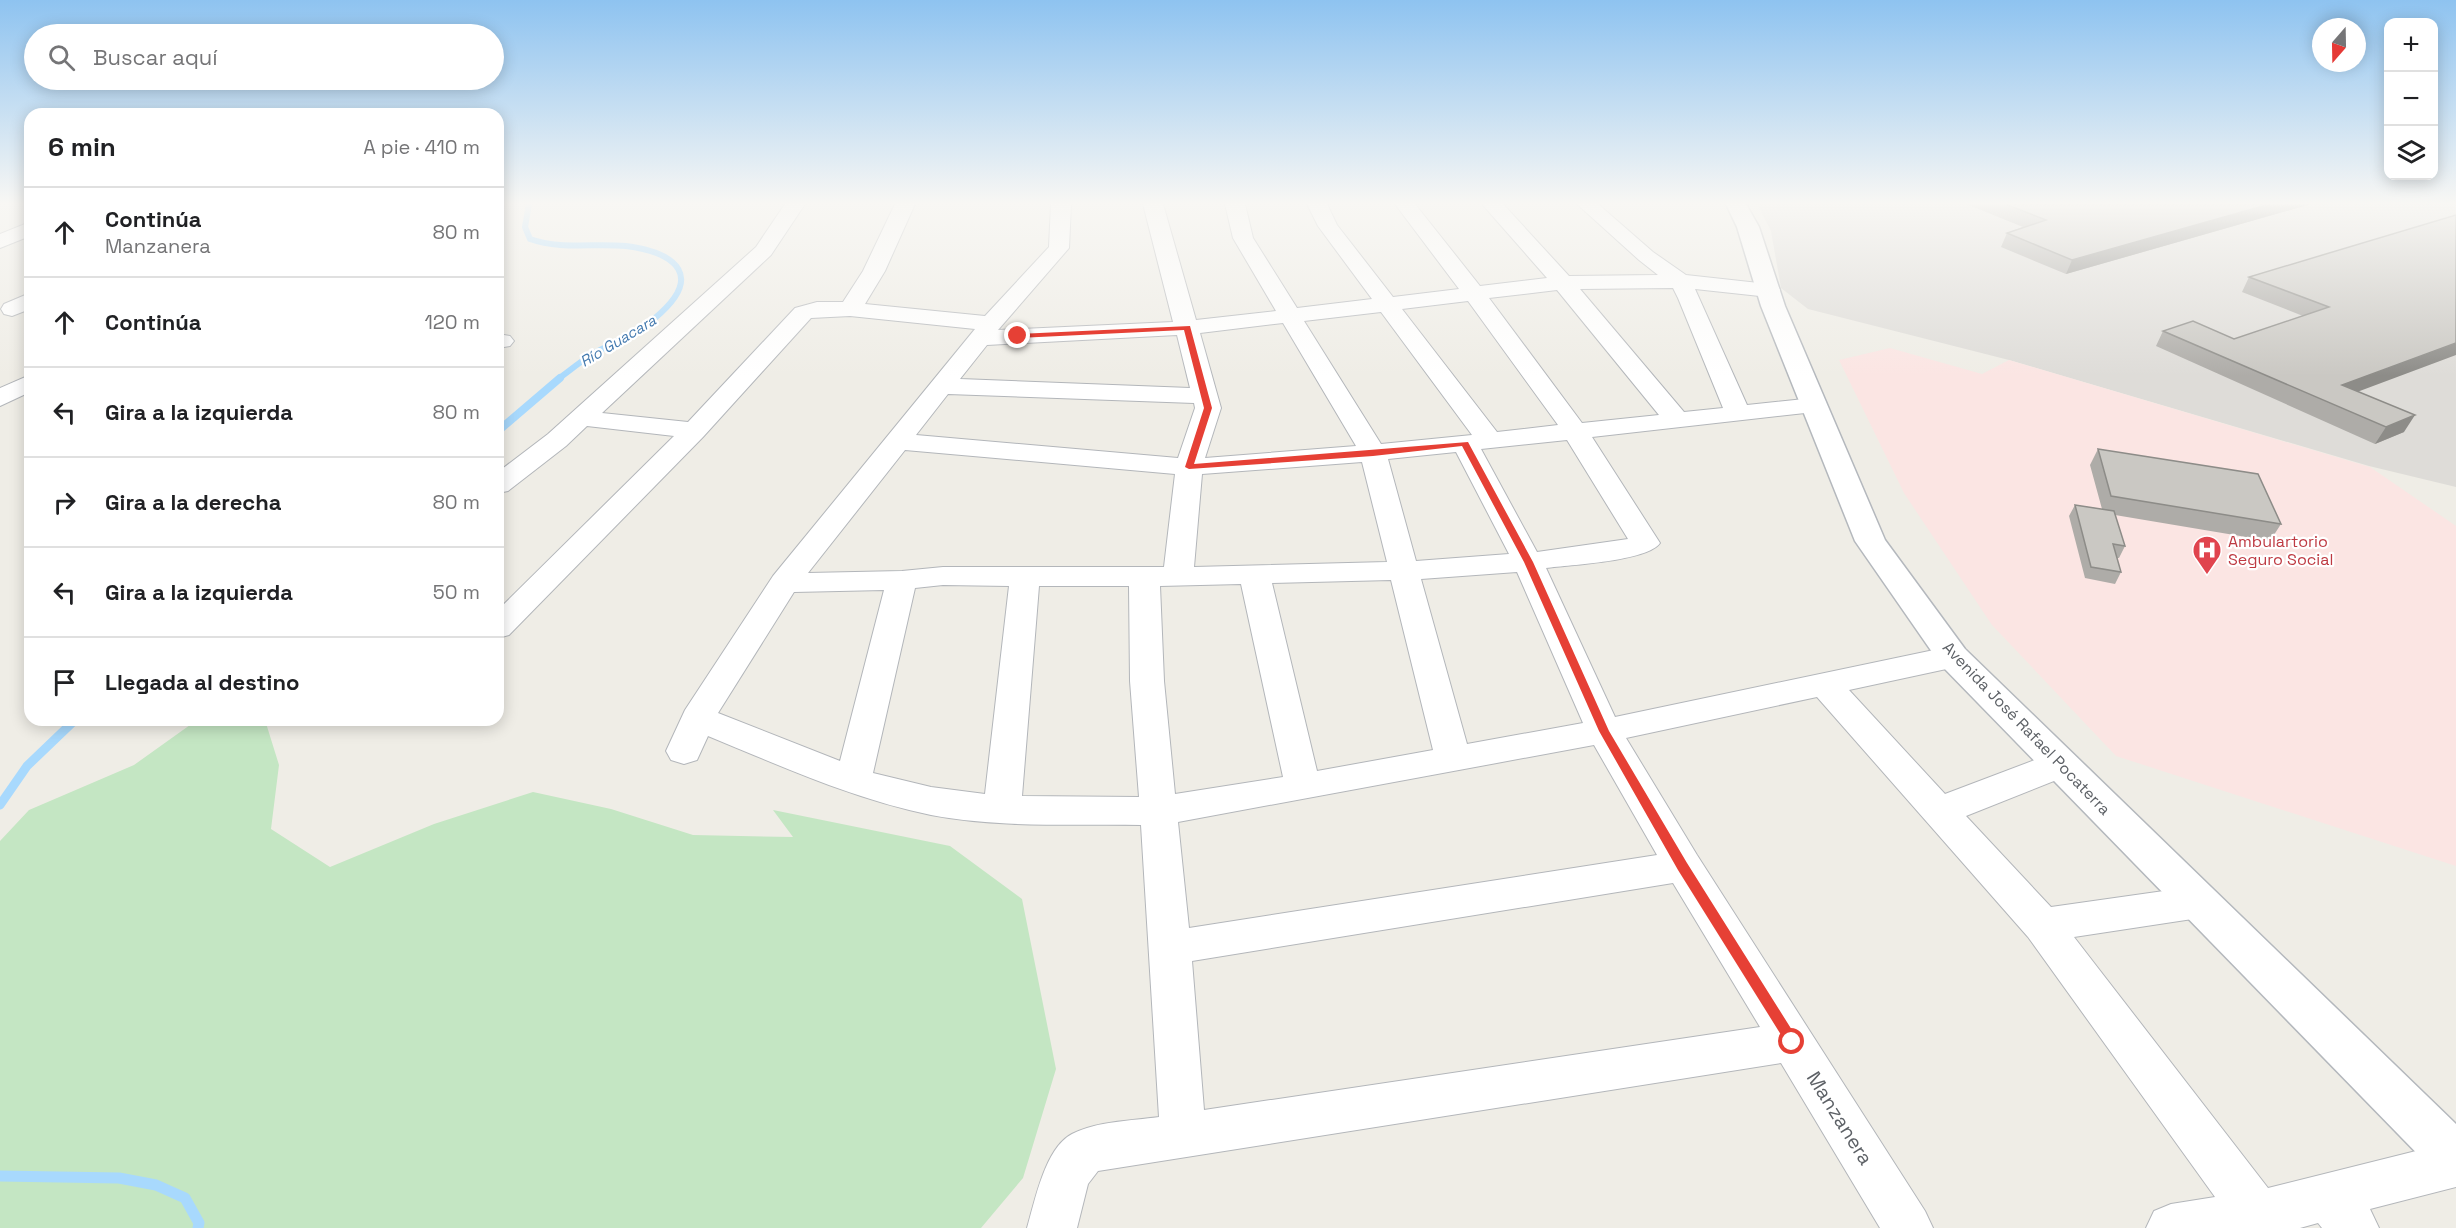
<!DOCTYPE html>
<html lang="es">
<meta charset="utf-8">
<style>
:root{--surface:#fff;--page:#f6f6f6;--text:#202124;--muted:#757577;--line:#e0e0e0}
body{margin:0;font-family:"Space Grotesk",sans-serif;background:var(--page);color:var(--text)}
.controls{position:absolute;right:18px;top:18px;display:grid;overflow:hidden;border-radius:12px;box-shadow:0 3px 15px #0003}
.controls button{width:54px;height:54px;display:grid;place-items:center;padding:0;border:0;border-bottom:2px solid var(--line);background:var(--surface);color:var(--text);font:30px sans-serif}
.compass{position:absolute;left:2312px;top:18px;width:54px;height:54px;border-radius:50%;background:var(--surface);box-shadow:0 3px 15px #0003;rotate:200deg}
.stop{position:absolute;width:18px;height:18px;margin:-14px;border:4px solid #e64035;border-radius:50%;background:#fff}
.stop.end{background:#e64035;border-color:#fff;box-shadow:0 2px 6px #0008}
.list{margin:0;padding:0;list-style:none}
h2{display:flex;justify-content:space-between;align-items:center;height:78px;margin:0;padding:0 24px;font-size:26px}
h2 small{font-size:20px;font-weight:400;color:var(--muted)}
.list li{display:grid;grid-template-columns:39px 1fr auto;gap:18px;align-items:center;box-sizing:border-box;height:90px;padding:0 24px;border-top:2px solid var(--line)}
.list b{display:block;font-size:22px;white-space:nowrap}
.list p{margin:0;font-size:20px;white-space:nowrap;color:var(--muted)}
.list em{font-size:20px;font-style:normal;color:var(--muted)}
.icon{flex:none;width:33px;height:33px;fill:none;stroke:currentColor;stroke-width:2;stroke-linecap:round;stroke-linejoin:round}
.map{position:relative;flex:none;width:2456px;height:1228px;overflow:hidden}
.search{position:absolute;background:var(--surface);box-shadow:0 3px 15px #0003;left:24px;top:24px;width:480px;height:66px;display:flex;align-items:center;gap:15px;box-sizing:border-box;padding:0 21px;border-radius:33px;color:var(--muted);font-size:22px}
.panel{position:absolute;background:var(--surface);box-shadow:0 3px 15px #0003;left:24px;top:108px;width:480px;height:618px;border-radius:18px}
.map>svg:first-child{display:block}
.industrial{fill:#dedcd8}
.medical{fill:#fbe5e3}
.green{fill:#c4e6c3}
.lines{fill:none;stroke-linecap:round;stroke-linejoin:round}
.stream-far3{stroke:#a8d9fd;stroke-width:6}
.stream-far2{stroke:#a8d9fd;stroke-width:8}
.stream-far1{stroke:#a8d9fd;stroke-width:9}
.stream{stroke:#a8d9fd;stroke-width:11}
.street-casing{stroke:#b3b6ba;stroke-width:2}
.secondary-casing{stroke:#b4b8bd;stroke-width:3}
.street{fill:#fff;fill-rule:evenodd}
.secondary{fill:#fff;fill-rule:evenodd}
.wall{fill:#aeaca8}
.shaded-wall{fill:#8d8c88}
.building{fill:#cac8c3;stroke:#8d8c88;stroke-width:1.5}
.route{fill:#e64035}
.labels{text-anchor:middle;stroke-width:4.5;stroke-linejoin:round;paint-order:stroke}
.far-water-label{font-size:15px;font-style:italic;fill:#447aaf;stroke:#fff}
.health-label{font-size:16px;fill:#be3a42;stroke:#fff;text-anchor:start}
.street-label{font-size:16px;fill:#5d6166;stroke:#fff}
.near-street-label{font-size:20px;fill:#5d6166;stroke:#fff}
</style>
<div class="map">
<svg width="2456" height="1228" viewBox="0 0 2456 1228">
<rect width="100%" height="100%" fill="#efede6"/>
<!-- industrial -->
<path class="industrial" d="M 1757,204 L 2456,204 L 2456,487 L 2369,466 L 2009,360 L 1808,309 L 1781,288 L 1771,231 Z"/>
<!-- medical -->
<path class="medical" d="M 1890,348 L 1982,374 L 2009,360 L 2370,467 L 2456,526 L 2456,866 L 2116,756 L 1992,625 L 1904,493 L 1839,360 Z"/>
<!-- green -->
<path class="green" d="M 197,720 L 265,720 L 279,765 L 271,829 L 330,867 L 434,824 L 533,792 L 611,809 L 693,835 L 793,837 L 773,810 L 950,846 L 1022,899 L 1056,1069 L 1023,1178 L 981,1228 L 0,1228 L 0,841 L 29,810 L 134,765 Z"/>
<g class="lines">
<!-- stream-far3 -->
<path class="stream-far3" d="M 529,204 L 525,227 L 530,239 C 561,250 593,243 626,246 C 678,253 704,277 655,318 C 636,334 612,343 591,355 C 580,362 569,371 558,379"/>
<!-- stream-far2 -->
<path class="stream-far2" d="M 498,431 L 560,378"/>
<!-- stream-far1 -->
<path class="stream-far1" d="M 0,805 L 27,766 L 75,720"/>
<!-- stream -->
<path class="stream" d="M 0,1176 L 119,1178 L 156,1185 L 185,1198 L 199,1223 L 198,1228"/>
<!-- street casing -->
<g class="street-casing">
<path id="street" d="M 785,204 L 805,204 L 771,255 L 602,413 L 688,422 L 795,308 L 817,302 L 843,302 L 863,271 L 895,204 L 915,204 L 885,271 L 865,304 L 985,316 L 1049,247 L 1051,204 L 1071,204 L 1069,248 L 998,330 L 1173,322 L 1143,204 L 1163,204 L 1196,320 L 1276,311 L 1233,238 L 1225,204 L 1245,204 L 1253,238 L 1297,308 L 1372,299 L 1318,226 L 1307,204 L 1327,204 L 1337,225 L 1393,297 L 1459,289 L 1395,204 L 1415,204 L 1480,286 L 1547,278 L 1482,204 L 1503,204 L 1569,276 L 1658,275 L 1639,260 L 1577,204 L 1598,204 L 1653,252 L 1686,275 L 1777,285 L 1780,290 L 1777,295 L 1769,297 L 1695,289 L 1747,405 L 1814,398 L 1823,401 L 1827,406 L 1823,411 L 1592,437 L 1660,543 C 1648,561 1570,565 1546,568 L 1615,717 L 1953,646 L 1965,649 L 1969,657 L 1965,665 L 1849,690 L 1945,794 L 2048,755 L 2061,751 L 2074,755 L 2079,764 L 2074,773 L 1966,816 L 2051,907 L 2199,886 L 2213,891 L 2219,902 L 2213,913 L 2199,918 L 2074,937 L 2268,1188 L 2456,1141 L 2456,1187 L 2370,1209 L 2379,1228 L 2322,1228 L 2318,1223 L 2300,1228 L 2146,1228 L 2154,1211 L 2171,1204 L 2215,1197 L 2028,937 L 1817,697 L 1626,738 L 1697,855 L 1925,1211 L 1933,1228 L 1880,1228 L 1781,1063 L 1098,1171 L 1088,1184 L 1077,1228 L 1027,1228 C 1035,1201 1045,1148 1072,1134 C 1097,1121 1131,1121 1159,1117 L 1141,825 C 1071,824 1000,828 931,815 C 853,799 781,766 708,736 L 697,760 L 684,764 L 671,760 L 666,751 L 685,710 L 773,576 L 975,329 L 850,316 L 811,318 L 703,437 L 509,635 L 498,638 L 498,610 L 674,436 L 587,426 L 566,446 L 508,491 L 498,493 L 498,472 L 548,434 L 756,247 ZM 1673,288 L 1678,298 L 1723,408 L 1684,412 L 1580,289 ZM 1557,290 L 1659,415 L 1582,423 L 1489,298 ZM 1468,301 L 1558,425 L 1497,432 L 1402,309 ZM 1381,312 L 1472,435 L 1381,444 L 1304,321 ZM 1283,323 L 1356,446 L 1205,458 L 1221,408 L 1200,333 ZM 1177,335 L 1190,388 L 960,379 L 987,345 ZM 948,394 L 1194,403 L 1195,408 L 1178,458 L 916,435 ZM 1567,440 L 1628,539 L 1537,552 L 1481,449 ZM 905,450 L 1175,474 L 1164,567 L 943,567 L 902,571 L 808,573 ZM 1456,452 L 1509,554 L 1416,561 L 1388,459 ZM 1362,462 L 1387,562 L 1194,567 L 1202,474 ZM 1517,572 L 1583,723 L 1467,744 L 1421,579 ZM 1391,580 L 1433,750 L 1317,771 L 1272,583 ZM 1241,584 L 1283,777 L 1175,794 L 1164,681 L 1160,586 ZM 943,585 L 1009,586 L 985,794 L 931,787 L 873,773 L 915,588 ZM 1039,586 L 1129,586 L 1130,681 L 1139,797 L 1022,796 ZM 884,590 L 840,761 L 718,713 L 794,592 ZM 1594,745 L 1657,855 L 1189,928 L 1178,822 ZM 1673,883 L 1760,1027 L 1204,1110 L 1192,961 Z
M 30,222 L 30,236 L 0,248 L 0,234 Z
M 30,293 L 30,309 L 12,316 L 4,314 L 1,309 L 4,304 Z
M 498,334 L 510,336 L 514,341 L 510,346 L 498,348 Z
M 30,375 L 30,392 L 0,406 L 0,388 Z"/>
</g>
<!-- secondary casing -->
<g class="secondary-casing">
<path id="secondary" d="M 1726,204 L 1746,204 L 1759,227 L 1785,306 L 1885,540 L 1965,649 L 2456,1124 L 2456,1182 L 2438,1175 L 1941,665 L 1855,541 L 1761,306 L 1737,227 Z"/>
</g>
<!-- street -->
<use href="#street" class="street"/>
<!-- secondary -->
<use href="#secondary" class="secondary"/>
</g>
<!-- wall -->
<path class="wall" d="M 1966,204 L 2311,204 L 2066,274 L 2001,247 L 2007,233 L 2023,227 Z
M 2456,215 L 2358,392 L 2404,432 L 2375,444 L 2156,346 L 2163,331 L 2234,339 L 2303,316 L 2242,292 L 2249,277 Z
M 2098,449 L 2281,524 L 2270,541 L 2115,515 L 2125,546 L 2119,558 L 2117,558 L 2121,572 L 2115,584 L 2085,578 L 2069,516 L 2075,505 L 2102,509 L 2090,465 Z"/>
<!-- shaded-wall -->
<path class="shaded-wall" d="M 2270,204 L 2311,204 L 2066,274 L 2072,260 Z
M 2456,343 L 2456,355 L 2333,401 L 2342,385 Z
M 2415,415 L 2404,432 L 2375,444 L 2386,427 Z"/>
<!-- building -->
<path class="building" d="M 2005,204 L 2270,204 L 2072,260 L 2007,233 L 2046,220 Z
M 2456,215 L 2456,343 L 2342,385 L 2415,415 L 2386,427 L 2163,331 L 2193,321 L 2234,339 L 2329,307 L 2249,277 Z
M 2098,449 L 2258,474 L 2281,524 L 2111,496 Z
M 2075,505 L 2114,511 L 2125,546 L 2113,544 L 2121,572 L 2091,567 Z"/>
<!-- sky -->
<linearGradient id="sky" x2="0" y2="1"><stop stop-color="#8ec3f0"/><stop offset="0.54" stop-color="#f8f7f4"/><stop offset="1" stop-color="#f8f7f4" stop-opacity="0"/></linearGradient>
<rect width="2456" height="376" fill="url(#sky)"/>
<!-- route -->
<path class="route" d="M 1190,326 L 1212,408 L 1194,464 L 1468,442 L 1533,562 L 1609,731 L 1687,863 L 1797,1038 L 1799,1042 L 1797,1046 L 1788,1046 L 1678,870 L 1599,731 L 1524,562 L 1462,446 L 1373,456 L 1189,469 L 1185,467 L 1204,408 L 1184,330 L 1018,338 L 1015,336 L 1018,334 Z"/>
<!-- icons -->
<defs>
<g id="hospital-pin" transform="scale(1.5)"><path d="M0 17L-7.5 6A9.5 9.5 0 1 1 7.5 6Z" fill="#e0444e" stroke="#fff"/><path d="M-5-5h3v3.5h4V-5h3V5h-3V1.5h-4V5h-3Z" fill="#fff"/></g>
</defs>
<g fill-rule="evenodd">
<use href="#hospital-pin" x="2207" y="550"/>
</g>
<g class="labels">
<!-- far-water labels -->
<g class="far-water-label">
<text transform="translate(618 341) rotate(-31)" y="5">Río Guacara</text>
</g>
<!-- health labels -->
<g class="health-label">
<text x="2228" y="547">Ambulartorio<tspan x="2228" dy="18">Seguro Social</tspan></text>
</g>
<!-- street labels -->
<g class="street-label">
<text transform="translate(2027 728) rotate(46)" y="6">Avenida José Rafael Pocaterra</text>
</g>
<!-- near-street labels -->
<g class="near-street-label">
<text transform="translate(1840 1118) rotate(58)" y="7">Manzanera</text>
</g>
</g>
</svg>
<div class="controls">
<button>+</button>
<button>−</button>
<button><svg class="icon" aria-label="layers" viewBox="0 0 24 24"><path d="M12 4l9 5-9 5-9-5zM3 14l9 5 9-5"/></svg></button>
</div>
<svg class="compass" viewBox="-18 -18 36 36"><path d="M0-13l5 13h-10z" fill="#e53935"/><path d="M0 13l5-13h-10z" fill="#757577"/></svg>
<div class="stop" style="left:1792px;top:1042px"></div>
<div class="stop end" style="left:1018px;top:336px"></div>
<div class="search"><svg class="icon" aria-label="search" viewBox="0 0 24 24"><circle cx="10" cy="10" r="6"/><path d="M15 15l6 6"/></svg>Buscar aquí</div>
<section class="panel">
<h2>6 min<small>A pie · 410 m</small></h2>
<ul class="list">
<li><svg class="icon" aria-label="ahead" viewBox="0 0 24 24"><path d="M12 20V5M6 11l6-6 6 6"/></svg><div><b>Continúa</b><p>Manzanera</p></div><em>80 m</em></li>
<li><svg class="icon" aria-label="ahead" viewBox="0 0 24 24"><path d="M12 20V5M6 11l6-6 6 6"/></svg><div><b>Continúa</b></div><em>120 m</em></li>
<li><svg class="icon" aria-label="left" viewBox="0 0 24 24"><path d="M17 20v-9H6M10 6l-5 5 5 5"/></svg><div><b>Gira a la izquierda</b></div><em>80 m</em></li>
<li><svg class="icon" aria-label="right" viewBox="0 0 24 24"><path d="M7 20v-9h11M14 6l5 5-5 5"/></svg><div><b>Gira a la derecha</b></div><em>80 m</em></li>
<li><svg class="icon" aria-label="left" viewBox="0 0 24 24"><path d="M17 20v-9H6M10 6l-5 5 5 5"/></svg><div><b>Gira a la izquierda</b></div><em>50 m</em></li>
<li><svg class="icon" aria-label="arrive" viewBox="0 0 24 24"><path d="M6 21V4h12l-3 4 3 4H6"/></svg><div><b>Llegada al destino</b></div></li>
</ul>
</section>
</div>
